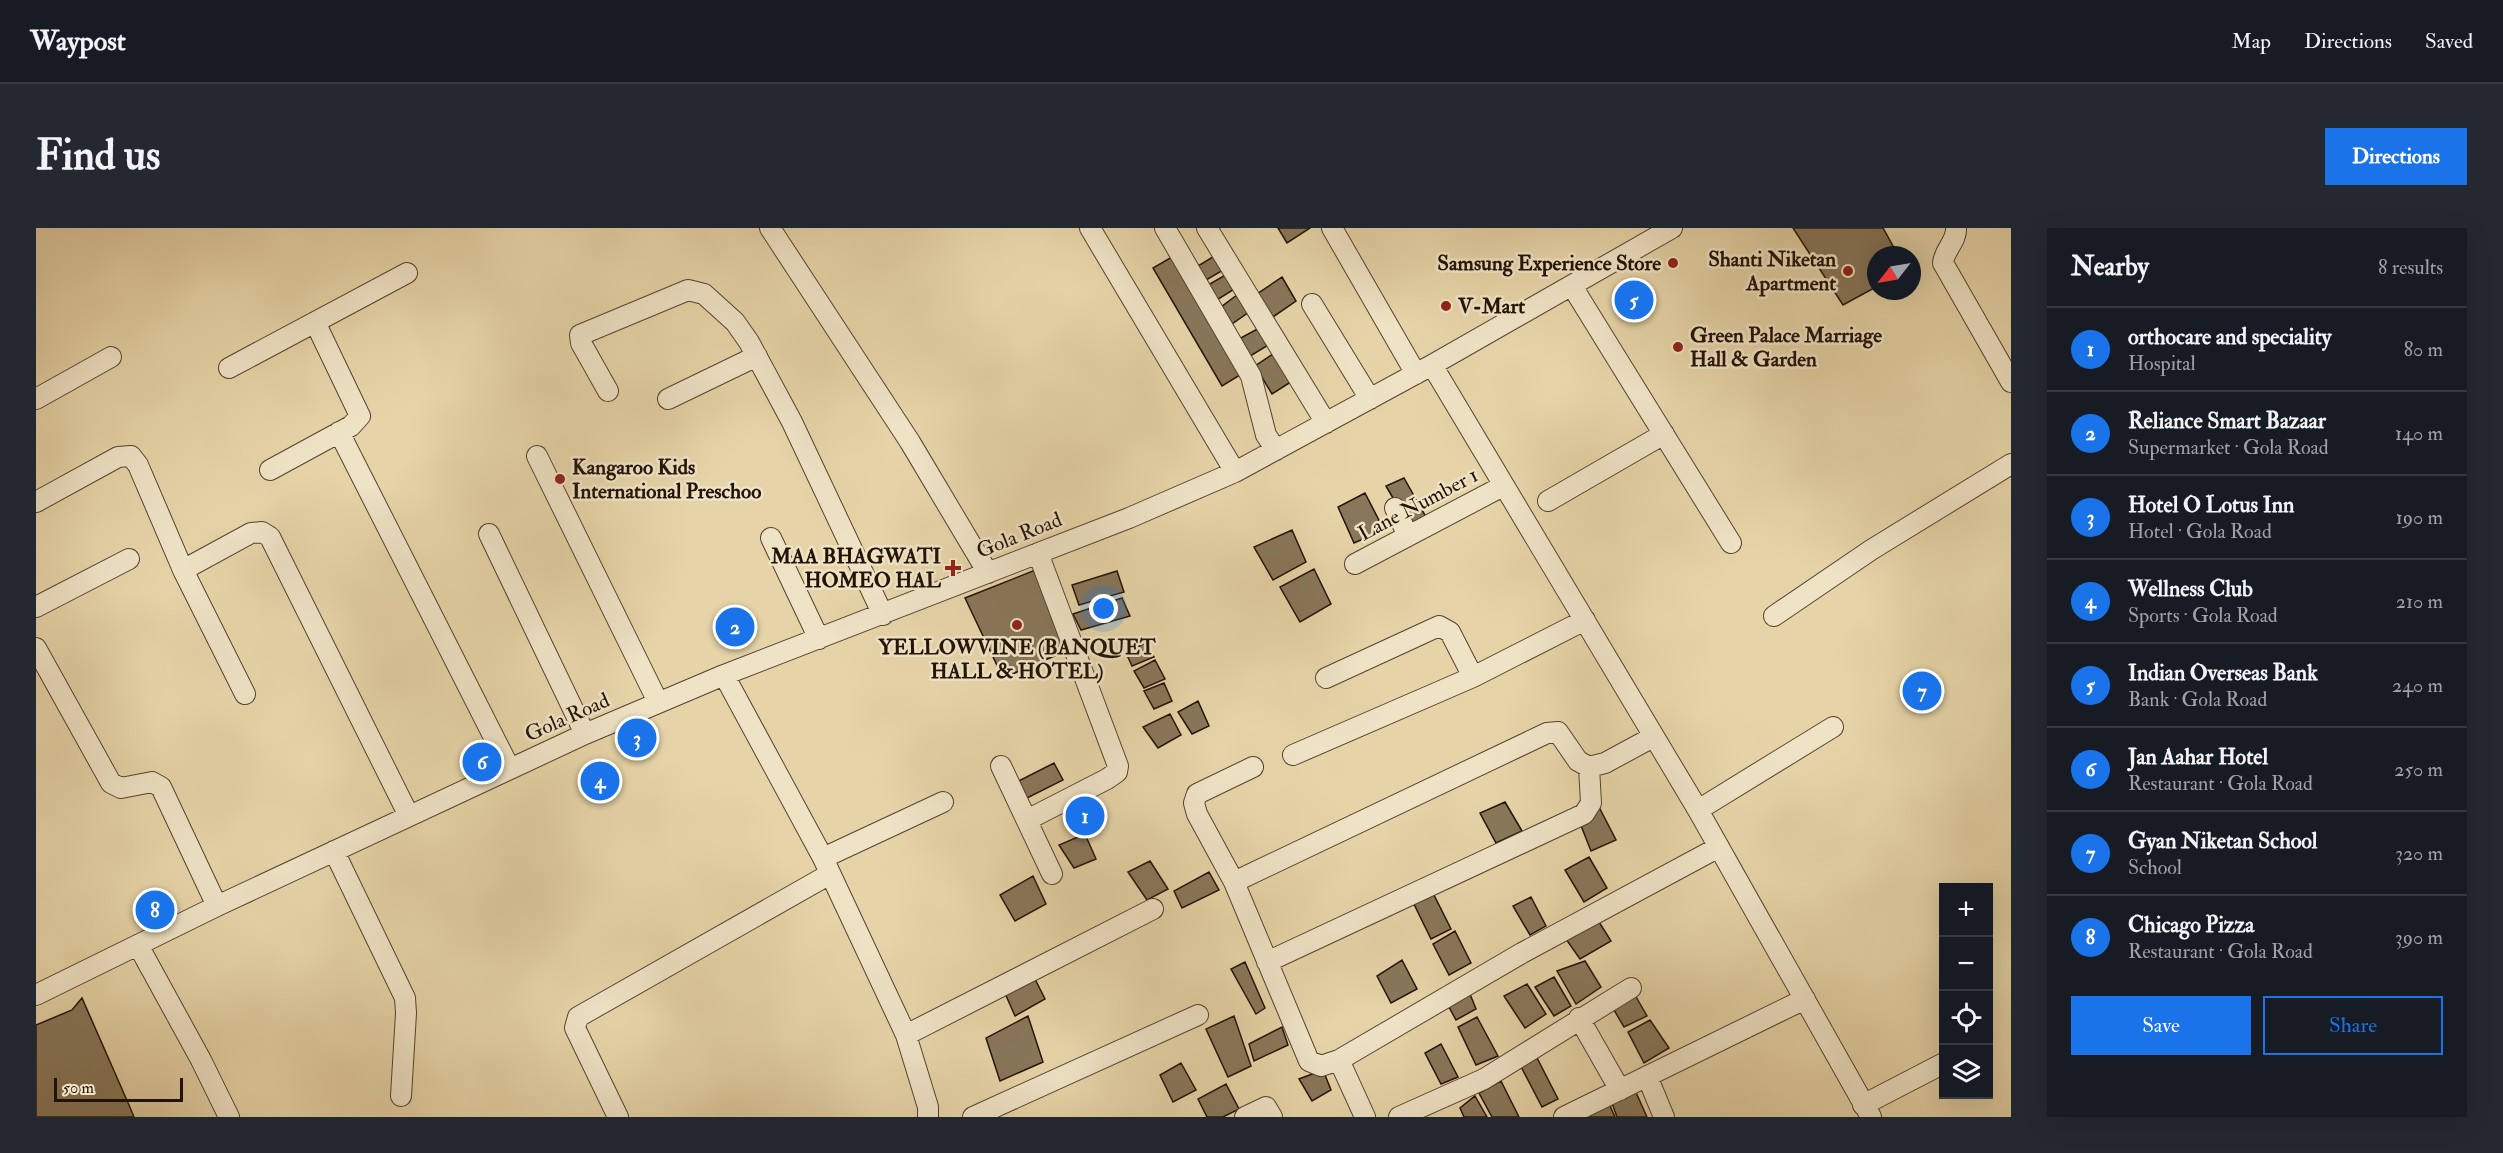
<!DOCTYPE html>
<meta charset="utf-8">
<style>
:root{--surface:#171b24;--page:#242831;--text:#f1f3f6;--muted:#9ea1a6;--line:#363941;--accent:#1a73e8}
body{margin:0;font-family:"IM FELL Double Pica",serif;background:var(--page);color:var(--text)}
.controls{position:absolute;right:18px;bottom:18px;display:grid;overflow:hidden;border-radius:0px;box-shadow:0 6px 24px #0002}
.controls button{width:54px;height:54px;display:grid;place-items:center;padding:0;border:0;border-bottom:2px solid var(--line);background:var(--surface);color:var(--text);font:30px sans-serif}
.compass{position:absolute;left:1831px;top:18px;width:54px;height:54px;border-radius:50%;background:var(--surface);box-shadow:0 6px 24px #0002;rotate:239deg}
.scale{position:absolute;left:18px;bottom:15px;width:129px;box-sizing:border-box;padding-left:6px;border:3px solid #231306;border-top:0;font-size:16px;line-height:21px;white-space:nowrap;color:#231306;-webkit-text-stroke:4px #efe3c6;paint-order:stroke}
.you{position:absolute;left:1068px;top:381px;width:21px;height:21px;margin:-15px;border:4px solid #fff;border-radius:50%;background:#1a73e8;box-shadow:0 0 0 9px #1a73e833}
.badge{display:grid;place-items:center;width:39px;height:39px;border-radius:50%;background:var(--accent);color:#fff;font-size:20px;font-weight:700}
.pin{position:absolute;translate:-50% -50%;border:3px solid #fff;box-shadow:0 2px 6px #0006}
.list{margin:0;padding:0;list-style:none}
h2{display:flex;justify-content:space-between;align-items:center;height:78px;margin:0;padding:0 24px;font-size:26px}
h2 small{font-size:20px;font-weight:400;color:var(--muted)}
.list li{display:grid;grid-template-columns:39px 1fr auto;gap:18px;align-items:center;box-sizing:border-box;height:84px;padding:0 24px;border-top:2px solid var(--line)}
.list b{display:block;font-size:22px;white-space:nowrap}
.list p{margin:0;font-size:20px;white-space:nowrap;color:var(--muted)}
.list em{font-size:20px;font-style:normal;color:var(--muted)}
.actions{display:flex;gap:12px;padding:18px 24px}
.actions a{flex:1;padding:14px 0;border:2px solid var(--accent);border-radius:0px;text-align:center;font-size:21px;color:var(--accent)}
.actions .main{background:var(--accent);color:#fff}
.icon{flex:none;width:33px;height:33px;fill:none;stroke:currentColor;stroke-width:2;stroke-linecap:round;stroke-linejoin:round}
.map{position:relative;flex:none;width:1975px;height:889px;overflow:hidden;border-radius:0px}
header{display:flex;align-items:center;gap:36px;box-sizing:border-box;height:84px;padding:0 30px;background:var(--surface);border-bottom:2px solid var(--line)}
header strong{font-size:28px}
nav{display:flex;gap:33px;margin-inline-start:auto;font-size:21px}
.intro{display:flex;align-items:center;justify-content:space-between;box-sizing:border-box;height:144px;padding:0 36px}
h1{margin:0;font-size:42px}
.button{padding:15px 27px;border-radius:0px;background:var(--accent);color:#fff;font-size:21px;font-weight:700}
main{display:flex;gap:36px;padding:0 36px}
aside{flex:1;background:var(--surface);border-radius:0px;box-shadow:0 6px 24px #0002}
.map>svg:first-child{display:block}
.building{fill:#88775a;stroke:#231306;stroke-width:1.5}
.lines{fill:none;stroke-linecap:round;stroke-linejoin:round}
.minor-casing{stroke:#54432e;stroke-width:22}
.minor{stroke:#efe3c6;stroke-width:20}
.poi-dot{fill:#8f2418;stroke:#efe3c6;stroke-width:2}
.labels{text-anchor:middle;stroke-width:5;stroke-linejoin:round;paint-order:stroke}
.poi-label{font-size:21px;font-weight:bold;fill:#231306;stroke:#efe3c6;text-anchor:end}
.street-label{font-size:21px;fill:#231306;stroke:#efe3c6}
</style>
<header>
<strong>Waypost</strong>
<nav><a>Map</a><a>Directions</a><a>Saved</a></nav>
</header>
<div class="intro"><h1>Find us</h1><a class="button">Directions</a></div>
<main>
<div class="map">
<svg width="1975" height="889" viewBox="0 0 1975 889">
<rect width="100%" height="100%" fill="#e6d4a8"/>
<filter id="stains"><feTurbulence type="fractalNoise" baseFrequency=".00333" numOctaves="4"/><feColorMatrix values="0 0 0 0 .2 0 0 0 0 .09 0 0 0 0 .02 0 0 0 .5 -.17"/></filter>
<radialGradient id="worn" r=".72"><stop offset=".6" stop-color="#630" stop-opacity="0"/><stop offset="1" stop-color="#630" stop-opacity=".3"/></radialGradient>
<!-- building -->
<path class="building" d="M 1242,0 L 1274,0 L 1251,15 Z
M 1757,0 L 1847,0 L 1862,27 L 1840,27 L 1840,59 L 1807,77 Z
M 1141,26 L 1209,144 L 1186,158 L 1117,40 Z
M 1180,27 L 1189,41 L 1165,55 L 1157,41 Z
M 1191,46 L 1200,60 L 1176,75 L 1167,60 Z
M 1246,49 L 1260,73 L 1234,91 L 1218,68 Z
M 1201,67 L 1213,84 L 1193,98 L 1181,82 Z
M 1225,99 L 1234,116 L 1211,130 L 1201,112 Z
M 1240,124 L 1258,152 L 1236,166 L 1219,138 Z
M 1368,250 L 1390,289 L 1372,296 L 1350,258 Z
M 1329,265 L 1348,302 L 1318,315 L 1302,279 Z
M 1256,302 L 1270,334 L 1237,352 L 1218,319 Z
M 1002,341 L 1030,423 L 967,450 L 929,370 Z
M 1278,341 L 1295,376 L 1264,394 L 1244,359 Z
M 1081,343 L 1088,364 L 1043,377 L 1036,357 Z
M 1086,370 L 1094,388 L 1045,402 L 1037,386 Z
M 1109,415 L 1118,429 L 1096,438 L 1090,425 Z
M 1119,432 L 1129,451 L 1108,460 L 1098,443 Z
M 1128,455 L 1136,473 L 1118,481 L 1108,463 Z
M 1162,473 L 1173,498 L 1156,506 L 1142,484 Z
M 1134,486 L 1145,507 L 1122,520 L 1107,499 Z
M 1018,535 L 1027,552 L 987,572 L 977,556 Z
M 1469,574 L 1486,603 L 1460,615 L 1444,585 Z
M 1563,579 L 1580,612 L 1555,623 L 1542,590 Z
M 1049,606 L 1060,631 L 1038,640 L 1023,617 Z
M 1553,629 L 1571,660 L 1548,674 L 1529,642 Z
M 1114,633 L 1132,661 L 1111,672 L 1092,644 Z
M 1173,644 L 1183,662 L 1146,680 L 1138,663 Z
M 997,648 L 1010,676 L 979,693 L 964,667 Z
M 1396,663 L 1415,701 L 1395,711 L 1376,672 Z
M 1495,669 L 1510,698 L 1494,707 L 1477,678 Z
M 1558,686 L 1575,713 L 1544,731 L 1525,704 Z
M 1419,703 L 1435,735 L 1413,747 L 1397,716 Z
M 1366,732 L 1381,761 L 1355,775 L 1341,748 Z
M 1549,733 L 1565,759 L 1540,776 L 1521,743 Z
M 1209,734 L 1229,780 L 1220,786 L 1195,741 Z
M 995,743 L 1009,771 L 979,788 L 968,763 Z
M 1518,749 L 1535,778 L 1518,788 L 1499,759 Z
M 1491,756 L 1510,786 L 1489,800 L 1468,768 Z
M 1595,760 L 1611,788 L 1588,799 L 1575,777 Z
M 1432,761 L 1440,781 L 1420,792 L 1408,770 Z
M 46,770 L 93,877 L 98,889 L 0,889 L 0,797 L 36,782 Z
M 992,788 L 1007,834 L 964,853 L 950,810 Z
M 1198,788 L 1215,838 L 1192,849 L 1170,801 Z
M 1441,789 L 1462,828 L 1440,837 L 1422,799 Z
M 1614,792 L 1633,820 L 1608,835 L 1592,804 Z
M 1246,799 L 1252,817 L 1218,833 L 1213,816 Z
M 1405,816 L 1422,849 L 1405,856 L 1389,825 Z
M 1498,824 L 1522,871 L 1506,879 L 1481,831 Z
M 1145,835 L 1160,862 L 1137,874 L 1124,847 Z
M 1287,842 L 1295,862 L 1276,873 L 1263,851 Z
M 1465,853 L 1483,889 L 1456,889 L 1443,865 Z
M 1190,856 L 1203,881 L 1187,889 L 1171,889 L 1162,871 Z
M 1598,860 L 1611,889 L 1581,889 L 1573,867 Z
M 1439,868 L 1451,889 L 1428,889 L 1424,880 Z
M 1570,869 L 1579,889 L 1555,889 L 1551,882 Z"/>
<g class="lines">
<!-- minor casing -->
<g class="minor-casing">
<path id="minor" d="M 734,0 L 874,214 L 952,345
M 1054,0 L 1199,244
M 1129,0 L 1215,148 L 1230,207 L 1240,222
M 1171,0 L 1290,195
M 1296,0 L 1380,146
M 1920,0 C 1921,13 1908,22 1907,35 L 1975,154
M 1536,58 L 1695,315
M 1276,76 L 1334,171
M 1396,137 L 1662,582 L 1835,889
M 193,140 L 371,45
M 572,163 L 545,115 L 544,107 L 652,62 L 668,66 L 699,94 L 713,114 L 756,194 L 847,387
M 0,171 L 75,129
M 632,171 L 721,128
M 303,204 L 474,541
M 501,228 L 622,474
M 234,242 L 315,198 L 324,188 L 279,94
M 1512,273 L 1628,206
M 0,274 L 82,229 L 95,228 L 102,237 L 147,342 L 209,466
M 1359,280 L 1372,308
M 453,306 L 549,506
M 735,310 L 783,411
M 1319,336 L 1467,258
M 147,342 L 215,305 L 226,304 L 234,309 L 373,588
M 0,379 L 93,331
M 1738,388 L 1835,322 L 1975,236
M 0,420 L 75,555 L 85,560 L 116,554 L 125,559 L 181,678
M 688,447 L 787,630 L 870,807 L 892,879 L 892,889
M 1290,450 L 1403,398 L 1414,404 L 1437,449
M 1257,527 L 1437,449 L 1549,392
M 965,538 L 1016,646
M 1217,539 L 1161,566 L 1158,575 L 1161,586 L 1198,654 L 1273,833 L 1285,838 L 1303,832 L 1486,725 L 1683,619
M 1662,582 L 1797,499
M 991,592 L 1071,551 L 1081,544 L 1082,538 L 1002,325
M 298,623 L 369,770 L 370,785 L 365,868
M 787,630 L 907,574
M 1198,654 L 1511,505 L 1522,504 L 1542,533 L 1553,539 L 1569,535 L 1617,509
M 102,717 L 165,832 L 193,889
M 1231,734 L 1548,586 L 1555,575 L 1553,539
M 0,767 L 181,678 L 549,506 L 688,447 L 1093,290 L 1199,244 L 1396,137 L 1636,0
M 1543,790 L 1584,862
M 870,807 L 1117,681
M 1303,832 L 1329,889
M 1611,848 L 1628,889
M 1827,877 L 1908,835
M 582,889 L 539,800 L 542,789 L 794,646
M 937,889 L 1162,787
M 1209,889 L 1230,879 L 1236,889
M 1363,889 L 1448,851 L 1595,760
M 1528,889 L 1769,771"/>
</g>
<!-- minor -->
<use href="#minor" class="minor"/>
</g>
<!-- markers -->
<g class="poi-dot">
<circle cx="1637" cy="35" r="6"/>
<circle cx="1812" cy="43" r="6"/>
<circle cx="1410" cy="78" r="6"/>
<circle cx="1642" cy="119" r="6"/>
<circle cx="524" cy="251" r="6"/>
<path d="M914 331h6v6h6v6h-6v6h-6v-6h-6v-6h6z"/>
<circle cx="981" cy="397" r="6"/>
</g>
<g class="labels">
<!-- poi labels -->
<g class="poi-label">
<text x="1800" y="38">Shanti Niketan<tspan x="1800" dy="24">Apartment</tspan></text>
<text x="1625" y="42">Samsung Experience Store</text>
<text x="1422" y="85" text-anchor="start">V-Mart</text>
<text x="1654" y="114" text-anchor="start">Green Palace Marriage<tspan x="1654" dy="24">Hall &amp; Garden</tspan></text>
<text x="536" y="246" text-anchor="start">Kangaroo Kids<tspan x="536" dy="24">International Preschoo</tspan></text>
<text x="905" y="335">MAA BHAGWATI<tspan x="905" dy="24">HOMEO HAL</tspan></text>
<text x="981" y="426" text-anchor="middle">YELLOWVINE (BANQUET<tspan x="981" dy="24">HALL &amp; HOTEL)</tspan></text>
</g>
<!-- street labels -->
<g class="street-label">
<text transform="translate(1382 276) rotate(-28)" y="7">Lane Number 1</text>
<text transform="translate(983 307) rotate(-22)" y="7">Gola Road</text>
<text transform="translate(531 489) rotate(-24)" y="7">Gola Road</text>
</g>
</g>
<rect width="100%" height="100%" filter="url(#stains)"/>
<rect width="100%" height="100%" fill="url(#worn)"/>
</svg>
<div class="controls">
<button>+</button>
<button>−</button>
<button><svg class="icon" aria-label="locate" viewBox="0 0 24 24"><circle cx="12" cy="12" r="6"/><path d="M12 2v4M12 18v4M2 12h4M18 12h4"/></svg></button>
<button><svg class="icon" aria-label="layers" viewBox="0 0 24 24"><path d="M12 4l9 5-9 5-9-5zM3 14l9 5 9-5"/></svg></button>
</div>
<svg class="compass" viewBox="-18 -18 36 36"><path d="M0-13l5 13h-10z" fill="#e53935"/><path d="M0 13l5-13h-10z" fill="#9ea1a6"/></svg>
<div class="scale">50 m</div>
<div class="you"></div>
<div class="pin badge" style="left:1049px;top:588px">1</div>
<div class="pin badge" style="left:699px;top:399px">2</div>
<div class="pin badge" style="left:601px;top:510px">3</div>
<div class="pin badge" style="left:564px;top:553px">4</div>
<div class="pin badge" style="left:1598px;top:72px">5</div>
<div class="pin badge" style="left:446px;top:534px">6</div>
<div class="pin badge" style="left:1886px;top:463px">7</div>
<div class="pin badge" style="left:119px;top:682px">8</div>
</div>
<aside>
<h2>Nearby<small>8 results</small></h2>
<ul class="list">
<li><span class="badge">1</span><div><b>orthocare and speciality</b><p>Hospital</p></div><em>80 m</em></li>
<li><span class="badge">2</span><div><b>Reliance Smart Bazaar</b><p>Supermarket · Gola Road</p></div><em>140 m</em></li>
<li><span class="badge">3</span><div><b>Hotel O Lotus Inn</b><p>Hotel · Gola Road</p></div><em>190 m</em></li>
<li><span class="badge">4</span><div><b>Wellness Club</b><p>Sports · Gola Road</p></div><em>210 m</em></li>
<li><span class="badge">5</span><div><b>Indian Overseas Bank</b><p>Bank · Gola Road</p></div><em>240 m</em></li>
<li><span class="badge">6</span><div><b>Jan Aahar Hotel</b><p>Restaurant · Gola Road</p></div><em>250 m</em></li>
<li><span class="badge">7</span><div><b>Gyan Niketan School</b><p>School</p></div><em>320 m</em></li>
<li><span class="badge">8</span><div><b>Chicago Pizza</b><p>Restaurant · Gola Road</p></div><em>390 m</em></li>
</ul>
<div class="actions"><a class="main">Save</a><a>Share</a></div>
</aside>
</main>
